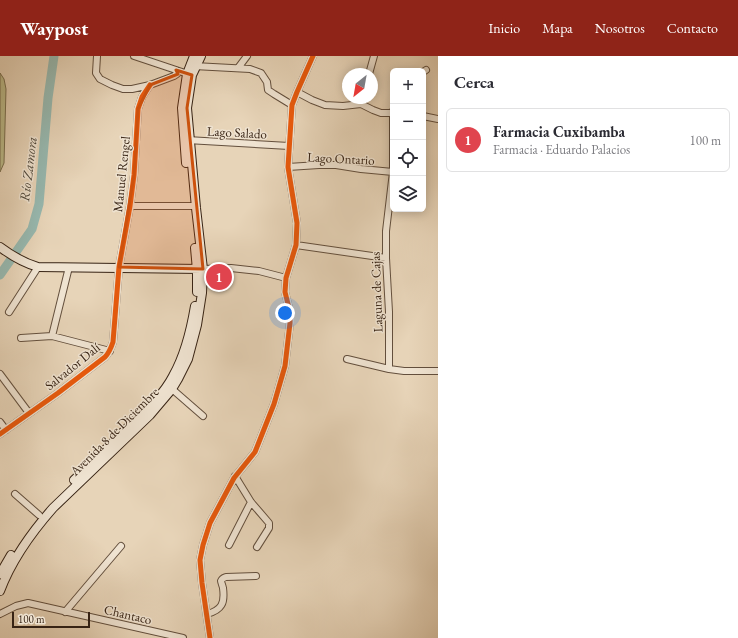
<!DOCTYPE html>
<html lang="es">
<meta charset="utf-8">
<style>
:root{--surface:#fff;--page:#f7f7f7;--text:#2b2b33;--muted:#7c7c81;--line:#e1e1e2;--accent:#8f2418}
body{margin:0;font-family:"EB Garamond",serif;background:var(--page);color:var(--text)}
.controls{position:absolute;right:12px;top:12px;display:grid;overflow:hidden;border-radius:6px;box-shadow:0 2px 10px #0003}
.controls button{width:36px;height:36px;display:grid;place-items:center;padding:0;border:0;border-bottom:1px solid var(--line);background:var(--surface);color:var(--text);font:20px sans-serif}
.compass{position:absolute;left:342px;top:12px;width:36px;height:36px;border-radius:50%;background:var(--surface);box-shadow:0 2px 10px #0003;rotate:211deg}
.scale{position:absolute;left:12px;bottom:10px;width:78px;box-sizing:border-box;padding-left:4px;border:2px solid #372314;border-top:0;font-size:11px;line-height:14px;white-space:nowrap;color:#372314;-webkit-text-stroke:3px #efe3d1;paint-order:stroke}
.you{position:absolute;left:285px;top:257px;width:14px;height:14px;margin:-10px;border:3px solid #fff;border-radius:50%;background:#1a73e8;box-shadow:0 0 0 6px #1a73e833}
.badge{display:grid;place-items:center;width:26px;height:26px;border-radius:50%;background:var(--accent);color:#fff;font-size:13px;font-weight:700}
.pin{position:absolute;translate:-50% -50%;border:2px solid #fff;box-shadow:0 1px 4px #0006}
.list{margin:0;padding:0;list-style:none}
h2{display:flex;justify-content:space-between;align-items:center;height:52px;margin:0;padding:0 16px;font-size:17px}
h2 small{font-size:13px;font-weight:400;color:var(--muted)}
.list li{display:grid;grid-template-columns:26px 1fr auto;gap:12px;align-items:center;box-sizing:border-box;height:64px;margin:0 8px 8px;padding:0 8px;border:1px solid var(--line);border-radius:6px}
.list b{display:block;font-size:15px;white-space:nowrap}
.list p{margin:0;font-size:13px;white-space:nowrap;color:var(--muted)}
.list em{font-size:13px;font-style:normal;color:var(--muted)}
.icon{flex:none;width:22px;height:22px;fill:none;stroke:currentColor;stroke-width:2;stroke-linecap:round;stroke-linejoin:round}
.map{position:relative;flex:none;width:438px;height:582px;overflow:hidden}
header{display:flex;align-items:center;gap:24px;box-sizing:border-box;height:56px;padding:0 20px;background:var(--accent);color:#fff}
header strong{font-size:19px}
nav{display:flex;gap:22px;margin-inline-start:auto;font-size:14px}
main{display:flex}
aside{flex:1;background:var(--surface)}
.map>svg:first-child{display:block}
.green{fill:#bcbb8a;stroke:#7a6f4f}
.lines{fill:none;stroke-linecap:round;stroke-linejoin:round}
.river{stroke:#97b8af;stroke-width:9}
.minor-casing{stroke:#634f3d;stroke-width:8}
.secondary-casing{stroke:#372314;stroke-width:10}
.minor{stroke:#efe3d1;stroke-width:6}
.secondary{stroke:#efe3d1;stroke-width:8}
.cycleway-casing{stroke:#efe3d1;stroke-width:8}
.cycleway{stroke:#e8590c;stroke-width:5}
.marked{fill:#cd510d;fill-opacity:0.2;stroke:#cd510d;stroke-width:3;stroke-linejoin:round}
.labels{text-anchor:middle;stroke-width:3;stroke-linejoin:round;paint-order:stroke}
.street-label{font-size:13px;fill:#372314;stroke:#efe3d1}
.water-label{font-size:14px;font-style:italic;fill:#4f483b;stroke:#efe3d1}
</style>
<header>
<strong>Waypost</strong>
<nav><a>Inicio</a><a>Mapa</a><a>Nosotros</a><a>Contacto</a></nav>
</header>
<main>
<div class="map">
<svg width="438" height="582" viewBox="0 0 438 582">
<rect width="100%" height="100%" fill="#e7d4b8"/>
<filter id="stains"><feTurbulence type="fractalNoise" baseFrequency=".005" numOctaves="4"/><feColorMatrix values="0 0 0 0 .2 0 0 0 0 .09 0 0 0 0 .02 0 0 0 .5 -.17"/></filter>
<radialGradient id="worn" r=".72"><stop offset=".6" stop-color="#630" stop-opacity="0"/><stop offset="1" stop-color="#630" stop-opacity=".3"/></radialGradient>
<!-- green -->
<path class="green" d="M 0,17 L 4,23 L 6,33 L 4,107 L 0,116 Z"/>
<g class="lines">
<!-- river -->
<path class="river" d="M 0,219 L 32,173 L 39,148 L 48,42 L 54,0"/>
<!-- minor casing -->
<g class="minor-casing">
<path id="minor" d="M 97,0 L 96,17 L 100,23 L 112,29 L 123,33 L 132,33 L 150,29 L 174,20 L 177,18 L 176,14
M 134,0 L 191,19
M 194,10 L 250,13 L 261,17 L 267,26 L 268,34 L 274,38 L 292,49
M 238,12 L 247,0
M 423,16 L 426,14
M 369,18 L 374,0
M 297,36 L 312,44 L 325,49 L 343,50 L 361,48 L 373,54 L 381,57 L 393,57
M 423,60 L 438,63
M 187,84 L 289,90
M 288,111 L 319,109 L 336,109 L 361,113 L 393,116
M 130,150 L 192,150
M 296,189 L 386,202
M 203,213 L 231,212 L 259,215 L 286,222
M 9,256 L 38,211
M 52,280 L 69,211
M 21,282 L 52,280 L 110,295
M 347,303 L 389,313 L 389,256 L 386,202 L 386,175 L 393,116 L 393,55
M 389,313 L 404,315 L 438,315
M 0,318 L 29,357
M 172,333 L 203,360
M 0,366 L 6,374
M 0,378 L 58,337 L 105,301 C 109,297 111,292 113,286 L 119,211 L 130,150 L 134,119 L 138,53 L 142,41 L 150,29
M 235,420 L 251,446 L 269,467 L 269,472 L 257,491
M 15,438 L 39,459
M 229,489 L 251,446
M 65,556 L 121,490
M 0,558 L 16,550 L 28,547 L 183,582
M 207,558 C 222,554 225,547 223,532 C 223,531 221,526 221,525 C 222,522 223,522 226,521 L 256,520
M 210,582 L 202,527 L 200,504 L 203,489 L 210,467 L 234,422 L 255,396 L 274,348 L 285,310 L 290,267 L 290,256 L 285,236 L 286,222 L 296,189 L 297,167 L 288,111 L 292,49 L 297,36 L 313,0"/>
</g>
<!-- secondary casing -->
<g class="secondary-casing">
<path id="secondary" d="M 186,107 L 182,52 L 187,18 L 194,0
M 0,191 C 12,200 24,207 38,211 L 202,213
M 195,192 L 197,214 L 197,236
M 74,424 C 90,409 106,393 122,377 C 140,359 161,343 173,320 C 185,299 191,274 195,250
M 0,518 L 11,499
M 0,535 C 12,503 31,477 53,452 L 150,359 L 172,333 L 178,323 L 188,303 L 197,269 L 202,237 L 203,213 L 196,152 L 187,52 L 192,19 L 201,0"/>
</g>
<!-- minor -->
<use href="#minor" class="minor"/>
<!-- secondary -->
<use href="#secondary" class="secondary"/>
<!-- cycleway casing -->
<g class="cycleway-casing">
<path id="cycleway" d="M 0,378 L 58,337 L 105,301 C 109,297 111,292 113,286 L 119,211 L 130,150 L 134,119 L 138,53 L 142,41 L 150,29
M 210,582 L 202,527 L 200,504 L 203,489 L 210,467 L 234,422 L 255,396 L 274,348 L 285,310 L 290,267 L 290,256 L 285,236 L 286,222 L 296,189 L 297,167 L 288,111 L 292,49 L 297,36 L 313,0"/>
</g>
<!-- cycleway -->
<use href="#cycleway" class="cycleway"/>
</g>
<!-- marked area -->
<path class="marked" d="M 176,14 L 192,19 L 187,52 L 203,213 L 119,211 L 134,119 L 138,53 L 150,29 L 178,18 Z"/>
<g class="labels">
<!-- street labels -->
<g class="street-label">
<text transform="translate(237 76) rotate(3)" y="5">Lago Salado</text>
<text transform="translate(341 102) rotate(3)" y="5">Lago Ontario</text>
<text transform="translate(121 118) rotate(-84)" y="5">Manuel Rengel</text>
<text transform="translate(376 236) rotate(-92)" y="5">Laguna de Cajas</text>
<text transform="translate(72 310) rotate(-39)" y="5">Salvador Dalí</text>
<text transform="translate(114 375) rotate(-45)" y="5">Avenida 8 de Diciembre</text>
<text transform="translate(128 558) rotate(13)" y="5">Chantaco</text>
</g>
<!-- water labels -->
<g class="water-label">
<text transform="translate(28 113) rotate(-83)" y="5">Río Zamora</text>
</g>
</g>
<rect width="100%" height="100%" filter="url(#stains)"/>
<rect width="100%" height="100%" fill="url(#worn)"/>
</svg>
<div class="controls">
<button>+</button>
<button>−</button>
<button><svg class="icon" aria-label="locate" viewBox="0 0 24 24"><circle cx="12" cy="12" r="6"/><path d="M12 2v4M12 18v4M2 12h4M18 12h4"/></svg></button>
<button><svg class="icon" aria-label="layers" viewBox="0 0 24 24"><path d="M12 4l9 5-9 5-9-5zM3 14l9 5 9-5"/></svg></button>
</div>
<svg class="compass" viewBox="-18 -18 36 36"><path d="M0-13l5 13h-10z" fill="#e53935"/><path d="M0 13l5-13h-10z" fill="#7c7c81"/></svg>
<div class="scale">100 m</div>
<div class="you"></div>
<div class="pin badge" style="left:219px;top:221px;background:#e0444e">1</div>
</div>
<aside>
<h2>Cerca<small></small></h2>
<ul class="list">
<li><span class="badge" style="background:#e0444e">1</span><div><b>Farmacia Cuxibamba</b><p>Farmacia · Eduardo Palacios</p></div><em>100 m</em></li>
</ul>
</aside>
</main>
